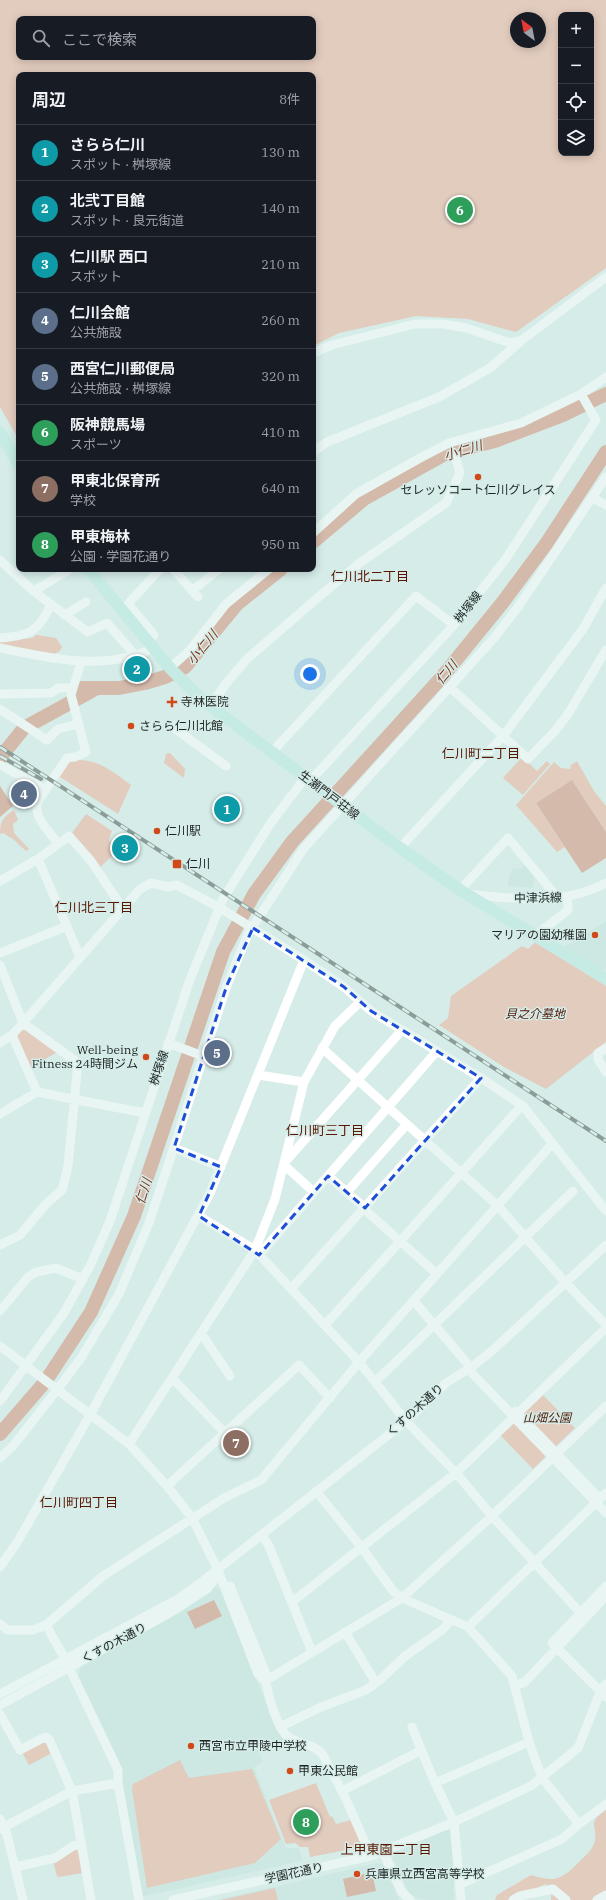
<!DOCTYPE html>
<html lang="ja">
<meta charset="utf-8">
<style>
:root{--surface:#171b24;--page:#242831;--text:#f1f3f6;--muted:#9ea1a6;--line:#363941;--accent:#7c3aed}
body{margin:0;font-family:"IBM Plex Serif","Noto Sans JP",serif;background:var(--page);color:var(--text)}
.controls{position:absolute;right:12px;top:12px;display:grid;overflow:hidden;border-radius:8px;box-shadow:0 2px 10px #0003}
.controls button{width:36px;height:36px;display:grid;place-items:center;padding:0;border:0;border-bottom:1px solid var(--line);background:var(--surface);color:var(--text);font:20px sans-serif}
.compass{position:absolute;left:510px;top:12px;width:36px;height:36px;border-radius:50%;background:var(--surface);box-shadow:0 2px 10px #0003;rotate:328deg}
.you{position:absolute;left:310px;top:674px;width:14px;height:14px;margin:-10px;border:3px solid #fff;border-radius:50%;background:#1a73e8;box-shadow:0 0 0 6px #1a73e833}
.badge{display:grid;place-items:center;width:26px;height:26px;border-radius:50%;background:var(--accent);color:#fff;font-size:13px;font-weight:700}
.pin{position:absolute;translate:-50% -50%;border:2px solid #fff;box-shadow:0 1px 4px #0006}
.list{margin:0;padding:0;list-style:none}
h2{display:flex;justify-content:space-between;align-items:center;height:52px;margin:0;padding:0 16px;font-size:17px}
h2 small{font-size:13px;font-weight:400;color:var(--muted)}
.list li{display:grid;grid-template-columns:26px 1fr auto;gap:12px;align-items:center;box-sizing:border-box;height:56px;padding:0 16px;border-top:1px solid var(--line)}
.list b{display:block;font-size:15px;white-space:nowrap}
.list p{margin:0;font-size:13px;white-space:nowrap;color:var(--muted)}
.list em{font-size:13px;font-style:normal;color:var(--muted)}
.icon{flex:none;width:22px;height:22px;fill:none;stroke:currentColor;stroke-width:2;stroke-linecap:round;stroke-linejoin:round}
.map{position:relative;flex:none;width:606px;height:1900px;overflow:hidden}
.search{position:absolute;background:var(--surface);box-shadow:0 2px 10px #0003;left:16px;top:16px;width:300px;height:44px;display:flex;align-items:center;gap:10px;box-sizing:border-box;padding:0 14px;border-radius:8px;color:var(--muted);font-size:15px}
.panel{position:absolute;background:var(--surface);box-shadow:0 2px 10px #0003;left:16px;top:72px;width:300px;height:500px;border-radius:8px}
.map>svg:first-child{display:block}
.built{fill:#c4e3dd}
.green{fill:#f1a48d;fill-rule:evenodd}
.water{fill:#d37d63}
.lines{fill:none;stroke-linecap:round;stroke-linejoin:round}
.river{stroke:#d37d63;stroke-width:14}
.minor{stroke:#fff;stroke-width:9}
.major{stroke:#b1e9e0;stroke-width:12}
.rail-casing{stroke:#333d3b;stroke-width:4}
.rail{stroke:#d6ece8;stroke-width:2.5;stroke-dasharray:8;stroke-linecap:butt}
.marked{fill:none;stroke:#1d4ed8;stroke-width:3;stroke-dasharray:8 5;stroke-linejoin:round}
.poi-dot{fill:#d1491b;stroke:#d6ece8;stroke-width:1.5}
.labels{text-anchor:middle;stroke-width:3;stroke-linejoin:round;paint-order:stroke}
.poi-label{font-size:12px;fill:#1d2524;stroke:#d6ece8;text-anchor:start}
.street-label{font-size:12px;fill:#1d2524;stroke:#d6ece8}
.park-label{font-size:12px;font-style:italic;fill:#4f1807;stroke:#d6ece8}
.water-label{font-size:13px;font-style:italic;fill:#82331a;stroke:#d6ece8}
.neighbourhood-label{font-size:13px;fill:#581702;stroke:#d6ece8}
</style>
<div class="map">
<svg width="606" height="1900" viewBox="0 0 606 1900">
<rect width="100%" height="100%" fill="#d6ece8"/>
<!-- built -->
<path class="built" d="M 527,863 L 536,872 L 533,888 L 507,886 L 512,868 L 520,869 Z
M 606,921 L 606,968 L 602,973 L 562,948 Z
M 215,1587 L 220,1589 L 278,1732 L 285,1740 L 259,1752 L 263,1762 L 254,1767 L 286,1848 L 299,1848 L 302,1861 L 141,1897 L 122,1782 L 78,1676 L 82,1664 L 184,1610 Z
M 447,1829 L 452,1832 L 454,1900 L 428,1900 L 420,1899 L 409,1893 L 392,1857 L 393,1854 Z
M 378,1863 L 384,1865 L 399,1900 L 216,1900 Z"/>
<!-- green -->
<path class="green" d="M 0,0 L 606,0 L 606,268 L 516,332 L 468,319 L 416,316 L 339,333 L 313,346 L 313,75 L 19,75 L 19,440 L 0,407 ZM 561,15 L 591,15 L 591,153 L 561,153 ZM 516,18 L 540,18 L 540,42 L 516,42 ZM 19,19 L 313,19 L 313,57 L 19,57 Z
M 36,635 L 56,638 L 62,647 L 60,651 L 54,654 L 0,644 L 0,641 L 32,638 Z
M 170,753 L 185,769 L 184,778 L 164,763 L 166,754 Z
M 522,757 L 537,771 L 547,761 L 550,764 L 523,795 L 503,778 Z
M 76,760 C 98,759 115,773 131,785 L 118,814 L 60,777 L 60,774 L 65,763 Z
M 577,761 L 594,791 L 606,806 L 606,832 L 572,780 L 536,803 L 565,847 L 557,852 L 516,805 L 554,762 L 561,768 L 570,769 L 571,765 Z
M 14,810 L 18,820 L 13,824 L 14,833 L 29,849 L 26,851 L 13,839 L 3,833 L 0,834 C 0,821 3,817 14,810 Z
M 86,814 L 112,831 L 109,840 L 118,851 L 99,868 L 72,833 Z
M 535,942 L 606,986 L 606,1042 L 546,1089 L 504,1067 L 439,1025 L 448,1018 L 451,996 L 522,946 L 528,949 Z
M 25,1027 L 57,1052 L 29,1069 L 15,1035 Z
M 542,1394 L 575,1428 L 556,1446 L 523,1413 Z
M 513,1423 L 546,1456 L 533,1469 L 500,1435 Z
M 42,1742 L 47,1743 L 52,1753 L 29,1765 L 22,1752 Z
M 180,1760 L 189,1778 L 252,1769 L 281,1839 L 255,1863 L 147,1888 L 132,1789 L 133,1784 Z
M 316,1783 L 330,1817 L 332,1816 L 336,1824 L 351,1820 L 362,1847 L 310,1857 L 308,1847 L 300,1847 L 295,1843 L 286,1844 L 269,1800 Z
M 606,1810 L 606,1900 L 551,1900 L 552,1889 L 545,1884 L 537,1888 L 531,1899 L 528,1899 L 521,1894 L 508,1900 L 495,1900 L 497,1895 L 531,1875 C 557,1883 562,1879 580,1861 C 586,1855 591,1851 594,1844 C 600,1825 584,1825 606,1810 Z
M 79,1848 L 83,1873 L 59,1877 L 57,1876 L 53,1861 L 73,1849 Z
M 275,1888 L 278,1900 L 221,1900 Z"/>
<!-- water -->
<path class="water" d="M 572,780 L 606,832 L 606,858 L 582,873 L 536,803 Z
M 0,786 L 13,806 L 0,817 Z
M 214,1600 L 222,1616 L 195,1629 L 187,1612 Z
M 372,1872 L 376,1891 L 347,1897 L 343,1879 Z"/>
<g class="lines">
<!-- river -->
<path class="river" d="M 313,542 L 364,499 L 447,453 L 495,441 L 563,415 L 606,394
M 80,688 L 119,688 L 145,683 L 165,677 L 185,667 L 237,604 L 281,569
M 0,758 L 24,728 L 95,689
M 0,1434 L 45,1382 L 91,1312 L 134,1216 L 223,952 L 254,894 L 292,842 L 442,677 L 503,602 L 546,544 L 606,452"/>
<!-- minor -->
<path class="minor" d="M 313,353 L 332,345 L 415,324 L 443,324 L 466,328 L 510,343 L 522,340 L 606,277
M 313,452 L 327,442 L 439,397 L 490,368 L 521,341
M 593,498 L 606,505
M 313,533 L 356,494 L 420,458 L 449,443 L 521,423 L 581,394 L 606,377
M 0,560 L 32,590 L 88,632 L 107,623 L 135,655
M 173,569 L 198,597
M 34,591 L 70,569
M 192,591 L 219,569
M 64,615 L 86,602
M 0,638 C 29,636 39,632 51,604
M 147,641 L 154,635 L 128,604 L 160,569
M 0,648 C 50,658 105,672 153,648
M 170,668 L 190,650 L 226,604 L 269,569
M 451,688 L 528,759 L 554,732 L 568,714 L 606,650
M 0,694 L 51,693 L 58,688 L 73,688
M 210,706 L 228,681 L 247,659 L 322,594 L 361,562 L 446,503 L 460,473 L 455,456
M 0,709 L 47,740 L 58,729 L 78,724
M 170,725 L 226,766
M 272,752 L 416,596 L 454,625
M 0,765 L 46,790
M 310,781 L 454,625 L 505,560 L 596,420 L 581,394
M 58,843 C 49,831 32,816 38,801 L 67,758 L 75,757 L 86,752 L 71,695 L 81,662
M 400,848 L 503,736 L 583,629 L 606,588
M 38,859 L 80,957
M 0,881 L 38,859 L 69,836 L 91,861 L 123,909
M 460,890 L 508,838 L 558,898
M 468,894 C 515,899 562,906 606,883
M 536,935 L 568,910 L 568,905 L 567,898
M 0,953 L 67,926
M 0,965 L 23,1023 L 78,1063 L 68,1166 L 62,1190 L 46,1204 L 20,1235 L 0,1245
M 12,1035 L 37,1092 L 145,1113
M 0,1043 L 12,1035 L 23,1023 L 140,889 L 151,883 L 168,887 L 177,885 L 220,908 L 304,960 L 344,987 L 371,1011 L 481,1078 L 523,1106 L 606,1211
M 168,1043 L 203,1056
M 322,1048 L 497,1205 L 565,1282 L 606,1325
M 606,1048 L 598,1053 L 598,1059 L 606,1072
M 258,1075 L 304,1082
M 0,1114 L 37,1092
M 174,1148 L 221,1167
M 285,1162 L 402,1030
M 284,1165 L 314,1192
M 328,1176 L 365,1208
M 347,1192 L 407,1124
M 364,1209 L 437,1274
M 199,1216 L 255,1250 L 359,1362 L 406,1421 L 456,1473 L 492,1516 L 585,1618
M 259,1255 L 437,1051
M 291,1289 L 481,1078
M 414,1301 L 471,1368
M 0,1311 L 28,1277 L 36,1272 L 56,1268 L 83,1279
M 325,1325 L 522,1105
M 201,1333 L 230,1376
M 0,1346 L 129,1444 L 167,1486 L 192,1518 L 218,1570 L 258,1674 L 265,1681
M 468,1369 L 606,1513
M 172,1378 L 225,1433
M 375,1382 L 573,1191
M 0,1401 L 64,1313 L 91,1264 L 110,1221 L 189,982 L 223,899 L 270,824 L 305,778
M 516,1411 L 599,1498
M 129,1444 L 255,1250 L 275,1199 L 304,1082 L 335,1026 L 360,1002
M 0,1458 L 13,1446 L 57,1390 L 81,1358 L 119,1294 L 149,1223 L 227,985 L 248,934 L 304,848 L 494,638 L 518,607 L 606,477
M 167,1486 L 299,1365 L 330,1398
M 316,1491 L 362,1548 L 393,1591 L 402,1598 L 468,1627 L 512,1676 L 529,1742 L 542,1778 L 579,1824 L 562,1839 L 461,1884
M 261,1535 L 268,1544 L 312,1652
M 0,1567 L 18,1541 L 90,1415 L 210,1193 L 304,960
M 230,1586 L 265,1671 C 265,1686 276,1726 287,1736 C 298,1745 314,1743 323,1755 L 345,1797 L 371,1856
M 606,1586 L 552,1643 L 606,1697
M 292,1602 L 456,1473 L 606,1328
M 0,1624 L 7,1630 L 33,1630 L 46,1625 L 103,1576 L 224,1498 L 261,1480 L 359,1362 L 552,1144
M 46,1625 L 65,1659 L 118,1770 L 118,1783 L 139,1900
M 468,1627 L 606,1493
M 345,1632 L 376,1683
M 265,1681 L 402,1598 L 492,1516 L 606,1406
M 515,1686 L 525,1682 L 606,1596
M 0,1694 L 178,1599 L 199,1584 L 406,1421 L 446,1383 L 473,1366 L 493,1350 L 606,1245
M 0,1705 L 168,1614 L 207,1589 L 214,1580 L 218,1571
M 0,1714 L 20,1750 L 45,1737 L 49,1739 L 72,1791 L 91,1900
M 280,1727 L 321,1707 L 366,1690 L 380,1680 L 404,1657 L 442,1630 L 451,1620
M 412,1727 L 435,1783 L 454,1822 L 461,1900
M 435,1783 L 529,1742
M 342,1791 L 420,1751
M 0,1819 L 6,1831 L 23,1900
M 579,1824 L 606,1804
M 0,1829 L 72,1791 L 118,1783
M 383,1852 L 402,1892 L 410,1900
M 16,1867 L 55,1858 L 73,1846 L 82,1844
M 173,1900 L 371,1856 L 454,1822 L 531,1786 L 578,1748 L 601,1690 L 606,1684
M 513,1900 L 520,1896 L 553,1889 L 566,1900
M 597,1900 L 606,1895"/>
<!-- major -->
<path class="major" d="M 0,433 L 19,465
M 88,569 L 170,668 L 201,699 L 400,848 L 460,890 L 606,979"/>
<!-- rail casing -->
<g class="rail-casing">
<path id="rail" d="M 0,747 L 606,1141
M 0,756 L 41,779"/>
</g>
<!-- rail -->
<use href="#rail" class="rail"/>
</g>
<!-- marked area -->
<path d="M0 0H606V1900H0ZM 253,928 L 344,987 L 371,1011 L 481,1078 L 365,1208 L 328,1176 L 259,1255 L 199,1216 L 221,1167 L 174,1148 L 227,985 Z" fill="#d6ece8" fill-opacity=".55" fill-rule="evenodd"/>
<path class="marked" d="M 253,928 L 344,987 L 371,1011 L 481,1078 L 365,1208 L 328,1176 L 259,1255 L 199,1216 L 221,1167 L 174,1148 L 227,985 Z"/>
<!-- markers -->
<g class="poi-dot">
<circle cx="478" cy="477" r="4"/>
<path d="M170 696h4v4h4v4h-4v4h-4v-4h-4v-4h4z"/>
<circle cx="131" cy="726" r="4"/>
<circle cx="157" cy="831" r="4"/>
<rect x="172" y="859" width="10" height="10" rx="2"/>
<circle cx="595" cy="935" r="4"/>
<circle cx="146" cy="1057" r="4"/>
<circle cx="191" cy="1746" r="4"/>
<circle cx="290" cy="1771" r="4"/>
<circle cx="357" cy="1874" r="4"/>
</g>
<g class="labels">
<!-- poi labels -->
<g class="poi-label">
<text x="478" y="494" text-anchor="middle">セレッソコート仁川グレイス</text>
<text x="181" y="706">寺林医院</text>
<text x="139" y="730">さらら仁川北館</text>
<text x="165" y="835">仁川駅</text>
<text x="186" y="868">仁川</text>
<text x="587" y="939" text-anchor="end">マリアの園幼稚園</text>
<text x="138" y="1054" text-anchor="end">Well-being<tspan x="138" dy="14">Fitness 24時間ジム</tspan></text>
<text x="199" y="1750">西宮市立甲陵中学校</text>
<text x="298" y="1775">甲東公民館</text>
<text x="365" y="1878">兵庫県立西宮高等学校</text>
</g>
<!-- street labels -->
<g class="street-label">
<text transform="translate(468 607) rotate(-52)" y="4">桝塚線</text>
<text transform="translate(329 795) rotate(37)" y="4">生瀬門戸荘線</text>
<text transform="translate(538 898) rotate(-1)" y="4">中津浜線</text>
<text transform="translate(159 1068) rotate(-72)" y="4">桝塚線</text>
<text transform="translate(415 1410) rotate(-42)" y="4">くすの木通り</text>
<text transform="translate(114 1643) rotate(-28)" y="4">くすの木通り</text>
<text transform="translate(294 1873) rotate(-12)" y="4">学園花通り</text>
</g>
<!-- park labels -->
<g class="park-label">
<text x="535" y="1018">貝之介墓地</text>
<text x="547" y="1422">山畑公園</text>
</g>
<!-- water labels -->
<g class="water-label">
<text transform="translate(463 450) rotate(-17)" y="5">小仁川</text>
<text transform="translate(202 647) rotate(-50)" y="5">小仁川</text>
<text transform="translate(446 672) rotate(-50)" y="5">仁川</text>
<text transform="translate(143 1191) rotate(-72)" y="5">仁川</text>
</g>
<!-- neighbourhood labels -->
<g class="neighbourhood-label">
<text x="370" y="581">仁川北二丁目</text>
<text x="481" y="758">仁川町二丁目</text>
<text x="94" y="912">仁川北三丁目</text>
<text x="325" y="1135">仁川町三丁目</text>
<text x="79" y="1507">仁川町四丁目</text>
<text x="386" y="1854">上甲東園二丁目</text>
</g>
</g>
</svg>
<div class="controls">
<button>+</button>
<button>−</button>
<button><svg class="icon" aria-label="locate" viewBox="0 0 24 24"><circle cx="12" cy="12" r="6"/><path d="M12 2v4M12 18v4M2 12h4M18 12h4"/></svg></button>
<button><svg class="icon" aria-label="layers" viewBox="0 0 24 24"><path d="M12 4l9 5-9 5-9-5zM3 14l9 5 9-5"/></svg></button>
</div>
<svg class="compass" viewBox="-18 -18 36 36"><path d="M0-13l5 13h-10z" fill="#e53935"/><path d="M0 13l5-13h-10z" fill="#9ea1a6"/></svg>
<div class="you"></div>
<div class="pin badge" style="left:227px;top:809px;background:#0f9aa8">1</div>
<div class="pin badge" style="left:137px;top:669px;background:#0f9aa8">2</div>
<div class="pin badge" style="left:125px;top:848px;background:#0f9aa8">3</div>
<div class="pin badge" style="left:24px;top:794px;background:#5c6f8a">4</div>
<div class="pin badge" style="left:217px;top:1053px;background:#5c6f8a">5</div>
<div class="pin badge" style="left:460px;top:210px;background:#2e9e5b">6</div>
<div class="pin badge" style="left:236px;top:1443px;background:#8d6e63">7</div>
<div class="pin badge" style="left:306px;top:1822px;background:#2e9e5b">8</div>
<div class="search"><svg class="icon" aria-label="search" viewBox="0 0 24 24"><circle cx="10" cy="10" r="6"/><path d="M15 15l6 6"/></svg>ここで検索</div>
<section class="panel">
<h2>周辺<small>8件</small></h2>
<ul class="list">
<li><span class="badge" style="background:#0f9aa8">1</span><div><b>さらら仁川</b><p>スポット · 桝塚線</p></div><em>130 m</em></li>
<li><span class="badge" style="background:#0f9aa8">2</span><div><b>北弐丁目館</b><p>スポット · 良元街道</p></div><em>140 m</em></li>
<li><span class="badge" style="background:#0f9aa8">3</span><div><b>仁川駅 西口</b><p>スポット</p></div><em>210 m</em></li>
<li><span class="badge" style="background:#5c6f8a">4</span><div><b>仁川会館</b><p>公共施設</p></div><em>260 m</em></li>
<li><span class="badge" style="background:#5c6f8a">5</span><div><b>西宮仁川郵便局</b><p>公共施設 · 桝塚線</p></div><em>320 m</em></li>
<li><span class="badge" style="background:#2e9e5b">6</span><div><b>阪神競馬場</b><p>スポーツ</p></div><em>410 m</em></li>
<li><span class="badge" style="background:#8d6e63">7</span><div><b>甲東北保育所</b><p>学校</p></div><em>640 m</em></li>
<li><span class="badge" style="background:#2e9e5b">8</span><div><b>甲東梅林</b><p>公園 · 学園花通り</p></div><em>950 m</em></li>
</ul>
</section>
</div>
